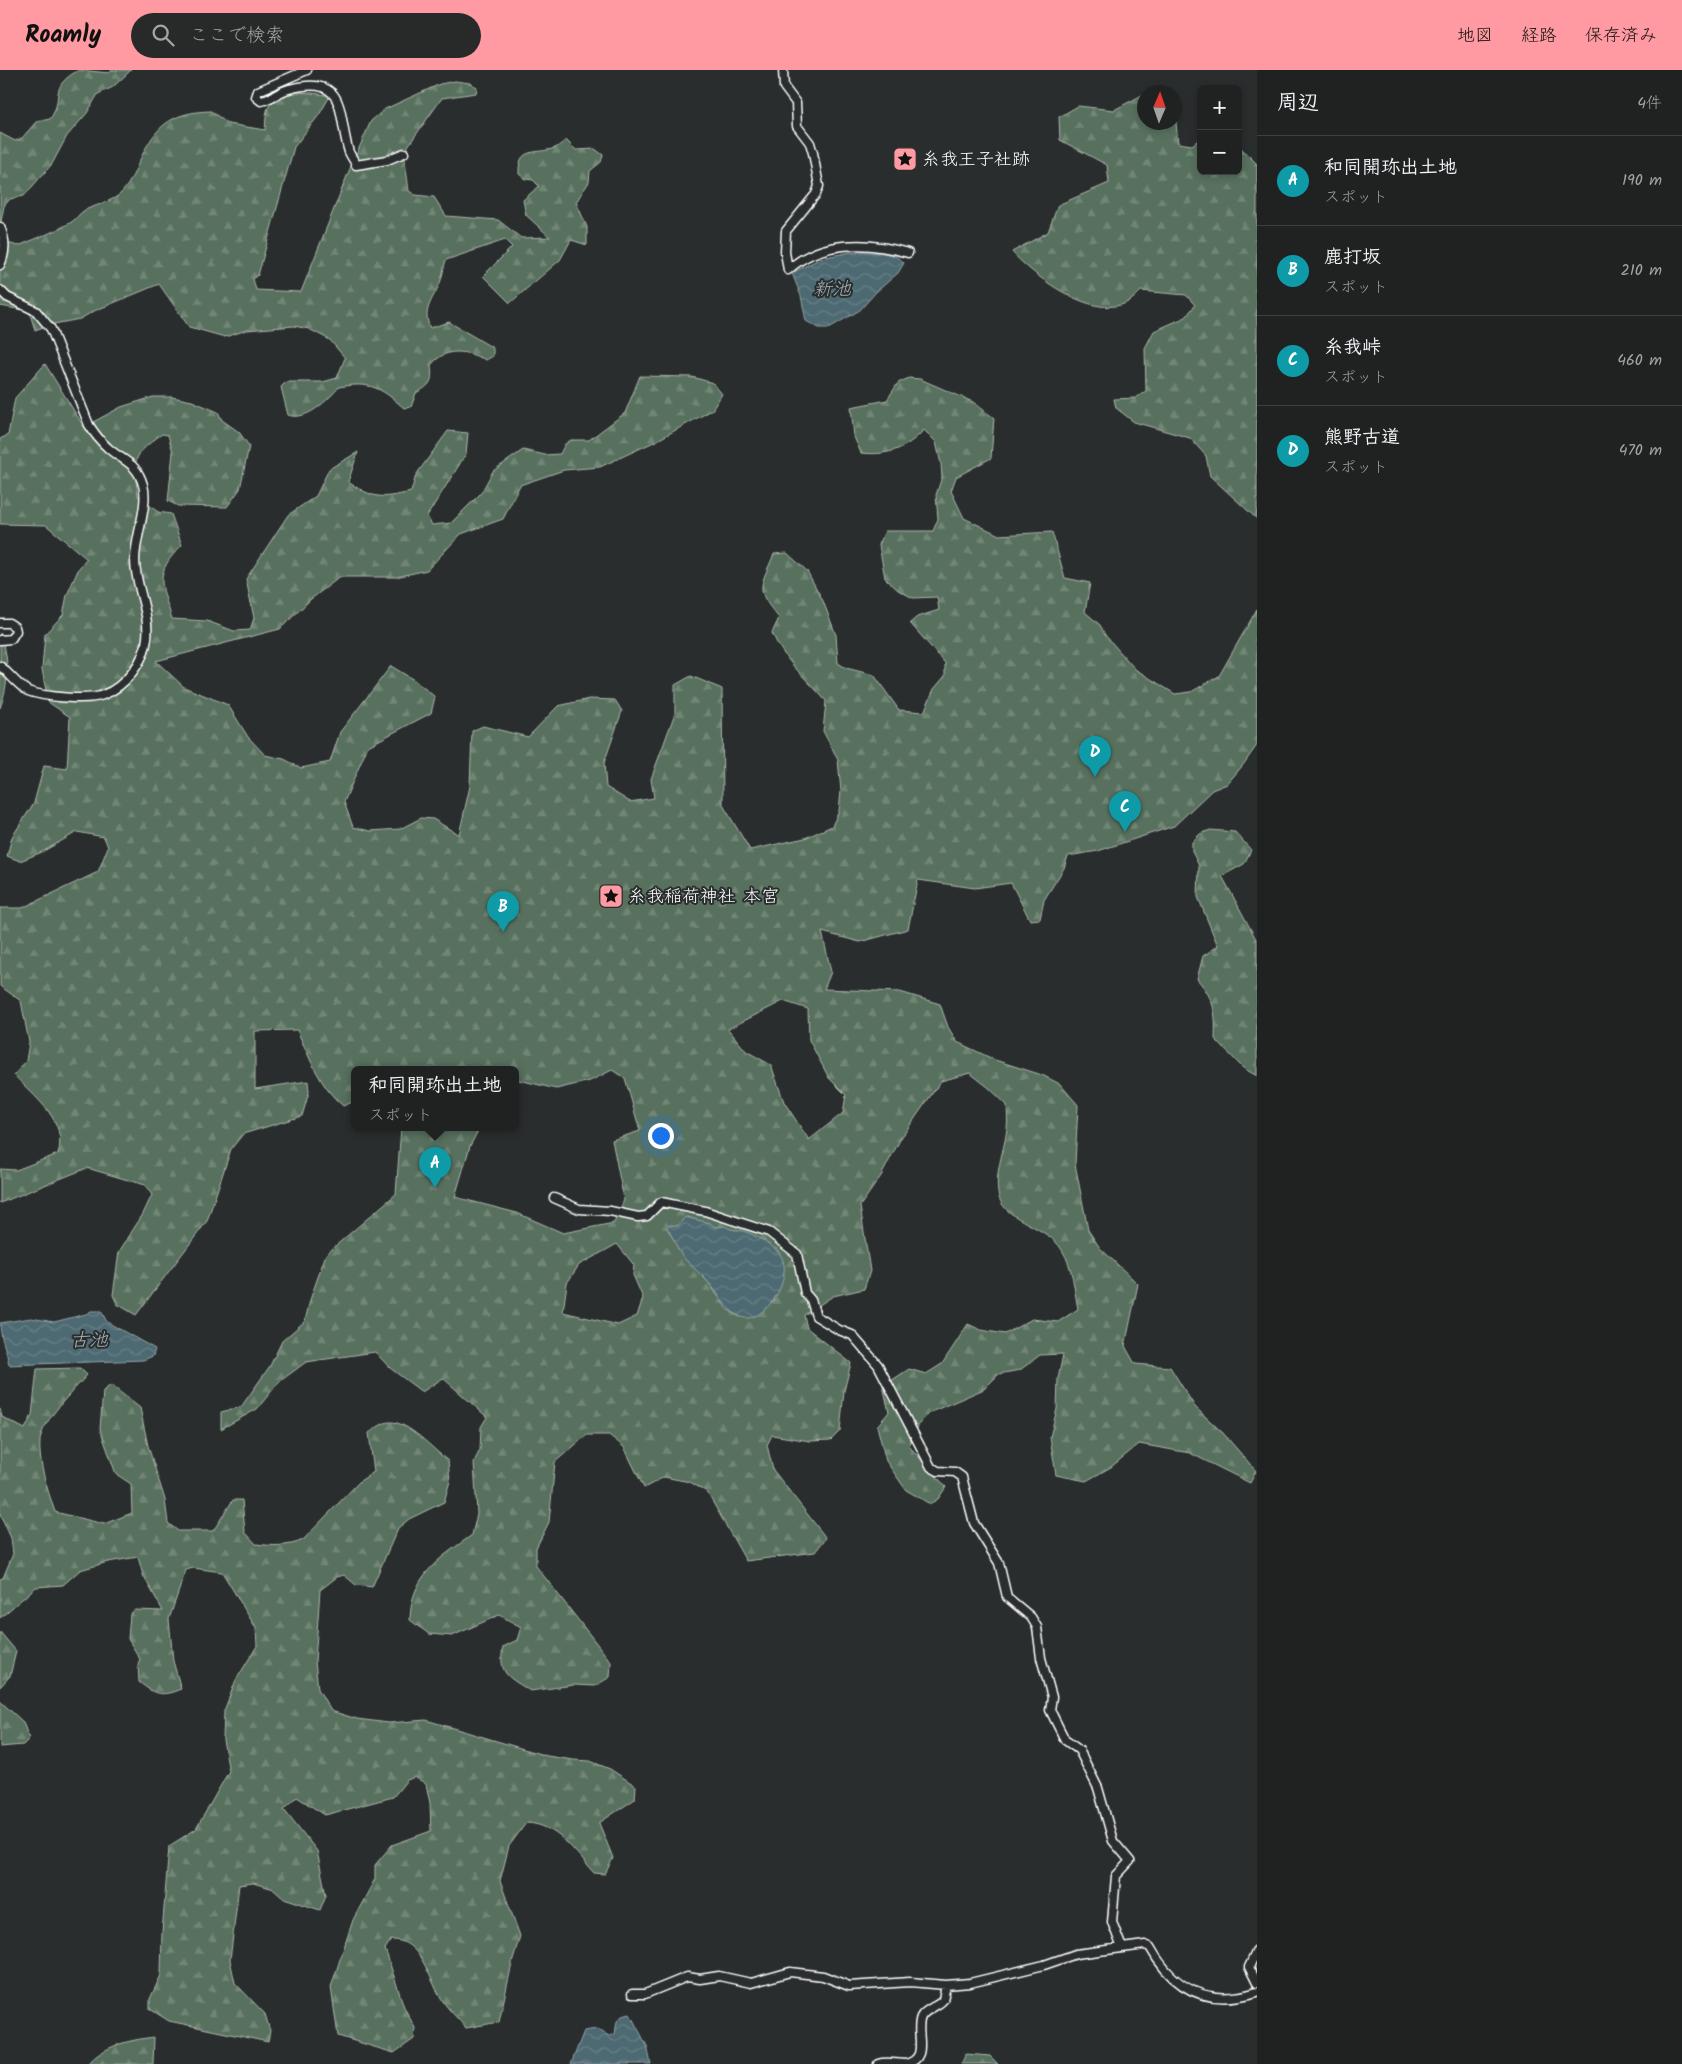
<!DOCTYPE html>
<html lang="ja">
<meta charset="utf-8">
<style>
:root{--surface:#202222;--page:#282a2a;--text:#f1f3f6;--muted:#a2a4a5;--line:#3d3f40;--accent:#ff9aa2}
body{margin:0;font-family:Kalam,"Klee One",sans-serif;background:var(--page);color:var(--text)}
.controls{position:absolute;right:15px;top:15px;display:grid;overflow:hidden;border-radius:8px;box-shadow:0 2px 8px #0003}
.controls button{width:45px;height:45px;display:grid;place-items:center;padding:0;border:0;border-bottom:1px solid var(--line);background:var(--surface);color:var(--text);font:25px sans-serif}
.compass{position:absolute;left:1137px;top:15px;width:45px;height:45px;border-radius:50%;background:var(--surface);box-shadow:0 2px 8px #0003;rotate:2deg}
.you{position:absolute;left:660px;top:1065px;width:18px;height:18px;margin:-12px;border:4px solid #fff;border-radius:50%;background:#1a73e8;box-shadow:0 0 0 8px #1a73e833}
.badge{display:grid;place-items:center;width:32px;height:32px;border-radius:50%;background:var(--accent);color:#fff;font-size:16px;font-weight:700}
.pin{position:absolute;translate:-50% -41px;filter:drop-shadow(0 1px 2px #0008)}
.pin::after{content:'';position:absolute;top:26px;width:18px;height:15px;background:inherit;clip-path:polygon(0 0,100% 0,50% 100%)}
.popup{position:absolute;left:351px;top:996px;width:168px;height:65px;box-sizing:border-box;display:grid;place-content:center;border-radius:8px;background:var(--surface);filter:drop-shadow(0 1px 4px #0005);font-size:16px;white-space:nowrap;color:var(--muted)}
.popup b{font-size:19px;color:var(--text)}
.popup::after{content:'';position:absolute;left:50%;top:100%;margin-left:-10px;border:10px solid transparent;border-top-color:var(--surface)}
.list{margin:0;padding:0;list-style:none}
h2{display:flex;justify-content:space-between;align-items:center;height:65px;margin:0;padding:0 20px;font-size:21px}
h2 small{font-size:16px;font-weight:400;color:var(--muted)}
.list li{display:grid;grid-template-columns:32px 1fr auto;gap:15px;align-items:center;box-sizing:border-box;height:90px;padding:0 20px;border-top:1px solid var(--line)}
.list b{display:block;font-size:19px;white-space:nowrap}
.list p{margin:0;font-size:16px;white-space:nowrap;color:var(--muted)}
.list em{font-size:16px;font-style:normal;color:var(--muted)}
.icon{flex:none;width:28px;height:28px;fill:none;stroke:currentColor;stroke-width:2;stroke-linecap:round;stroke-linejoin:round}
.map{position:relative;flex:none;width:1257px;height:1994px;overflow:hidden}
header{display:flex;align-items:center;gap:30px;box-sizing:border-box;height:70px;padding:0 25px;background:var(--accent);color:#111}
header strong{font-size:24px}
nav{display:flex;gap:28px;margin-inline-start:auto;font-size:18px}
.search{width:350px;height:45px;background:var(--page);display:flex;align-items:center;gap:12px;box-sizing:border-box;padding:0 18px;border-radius:28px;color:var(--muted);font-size:19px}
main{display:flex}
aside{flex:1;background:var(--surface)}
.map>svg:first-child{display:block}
.forest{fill:url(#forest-firs);stroke:#acb8ae;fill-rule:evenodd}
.water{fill:url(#water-waves);stroke:#94a5aa}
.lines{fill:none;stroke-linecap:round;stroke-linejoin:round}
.minor-casing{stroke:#fff;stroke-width:11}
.minor{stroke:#2a2d2e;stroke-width:8}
.labels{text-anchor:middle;stroke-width:4;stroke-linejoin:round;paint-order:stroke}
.poi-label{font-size:18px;fill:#fff;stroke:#2a2d2e;text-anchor:start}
.water-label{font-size:19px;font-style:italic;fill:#a6b4b8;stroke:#2a2d2e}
</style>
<header>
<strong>Roamly</strong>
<div class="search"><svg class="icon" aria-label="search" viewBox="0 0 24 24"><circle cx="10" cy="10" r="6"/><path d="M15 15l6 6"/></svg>ここで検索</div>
<nav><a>地図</a><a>経路</a><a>保存済み</a></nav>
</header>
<main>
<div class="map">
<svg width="1257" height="1994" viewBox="0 0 1257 1994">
<defs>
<pattern id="forest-firs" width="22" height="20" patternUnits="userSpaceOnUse" patternTransform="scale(1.25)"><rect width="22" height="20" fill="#59715e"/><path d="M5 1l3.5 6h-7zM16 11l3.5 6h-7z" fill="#728676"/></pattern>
<pattern id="water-waves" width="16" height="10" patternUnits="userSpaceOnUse" patternTransform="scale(1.25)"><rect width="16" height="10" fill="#4d6972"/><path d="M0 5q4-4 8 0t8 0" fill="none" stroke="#688087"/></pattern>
</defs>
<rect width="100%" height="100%" fill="#2a2d2e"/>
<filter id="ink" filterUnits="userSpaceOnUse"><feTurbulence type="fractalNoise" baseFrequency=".02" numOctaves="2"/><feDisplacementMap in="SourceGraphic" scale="10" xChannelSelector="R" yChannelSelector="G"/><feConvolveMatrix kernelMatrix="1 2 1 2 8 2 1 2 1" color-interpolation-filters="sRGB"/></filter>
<g filter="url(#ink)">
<!-- forest -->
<path class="forest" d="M 79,0 L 109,3 L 112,0 L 131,0 L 113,17 L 98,24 L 87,43 L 67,66 L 52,94 L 24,126 L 10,129 L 4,136 L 0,157 L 0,63 L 15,71 L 22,68 L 36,52 L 50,49 C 65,28 47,17 79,0 Z
M 455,11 L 470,13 L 477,17 L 476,23 L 442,28 L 408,76 L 405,91 L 409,121 L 415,125 L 434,127 L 446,146 L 498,150 L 521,168 L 550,167 L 526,145 L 523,130 L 539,116 L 533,110 L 525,109 L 519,104 C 518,78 532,84 552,79 C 557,78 562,73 566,70 L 576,80 L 595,79 L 603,85 L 601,92 L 590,101 L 589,112 L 576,132 L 587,157 L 587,175 L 571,170 L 560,190 L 510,233 L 483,206 L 512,177 L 505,170 L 446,190 C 444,196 443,204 441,210 C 435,228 421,238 430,258 L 449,252 L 493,278 L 493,286 L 486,290 C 466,281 447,276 431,295 C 433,312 431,315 416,323 L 411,337 L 404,338 C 381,318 371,311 339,317 C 328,330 306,352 288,345 L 281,317 L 286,312 L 323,312 L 337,308 L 345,288 L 330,270 L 309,259 L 294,256 L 247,260 L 225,267 L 189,257 L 159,214 L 94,241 L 80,249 L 49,255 L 35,260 L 29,241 L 0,236 L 0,158 L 4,172 L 18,176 C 35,169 54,162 70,153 C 76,150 79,143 85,140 C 96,135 108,133 119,125 C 129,116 133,105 139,92 C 155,56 171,42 211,41 L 228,54 L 265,60 C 266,53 265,42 269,36 C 282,18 312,22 330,26 L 319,45 L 294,77 L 258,205 L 253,209 L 256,220 L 301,222 L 349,101 L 371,51 L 385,39 L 440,14 Z
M 1144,24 L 1144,52 L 1174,52 L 1175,42 L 1178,73 L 1192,75 L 1201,68 L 1201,101 L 1238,101 L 1238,75 L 1257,94 L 1257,449 L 1210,406 L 1206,386 L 1190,368 L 1134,352 L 1116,338 L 1114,329 L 1136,328 L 1146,321 L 1145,278 L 1154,261 L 1186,247 L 1195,235 L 1186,225 L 1141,221 C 1134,228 1127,235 1115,236 C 1083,242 1032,205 1012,182 L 1048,162 L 1058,135 L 1109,113 L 1107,95 L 1060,70 L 1059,47 L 1078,36 L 1114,40 Z
M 45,294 L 84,357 L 121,337 L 153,327 L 172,327 L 192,331 L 218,342 L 222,350 L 239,362 L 249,376 L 240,419 L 227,437 L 178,436 L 168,431 L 173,382 L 168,365 L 162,364 C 131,386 133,390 138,426 L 158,442 L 171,444 L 182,475 C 153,504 161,513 172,549 L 207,551 L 234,561 L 250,560 L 254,548 L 246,509 L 288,445 L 316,426 L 329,399 L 358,382 L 348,412 C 375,429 380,429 411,422 L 416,405 L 448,361 L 468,363 L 466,384 L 427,446 L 432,455 L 451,453 L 481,423 L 493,401 L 523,380 L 545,385 L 560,384 L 565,374 L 571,370 L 589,370 L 625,343 L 640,306 L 692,307 L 713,313 L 722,324 L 712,340 L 654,372 L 600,397 L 564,400 L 520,415 L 503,449 L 461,464 L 427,500 L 396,507 L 340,507 L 311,529 L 280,559 L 156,591 L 184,617 L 228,635 L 248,667 L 265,685 L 284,689 L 301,698 L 330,692 L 340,662 L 391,596 L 414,610 L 435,627 L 431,643 L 368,676 L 344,732 L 353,757 L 370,761 L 400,759 L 421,748 L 433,749 L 459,765 L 470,716 L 472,661 L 483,656 L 528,667 L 558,636 L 589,629 L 615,630 L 622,641 L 604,693 L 606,717 L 630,732 L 654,728 L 651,709 L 675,643 L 675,615 L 691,606 L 722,619 L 723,735 L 750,780 L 805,768 L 832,756 L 839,741 L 841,721 L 838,690 L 823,661 L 826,631 C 807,609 784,591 772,563 L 779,548 C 754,518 760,518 774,484 L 787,483 L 807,501 L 823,531 L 836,565 L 838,593 L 846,598 L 874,605 L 899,640 L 924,642 L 934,619 L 945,606 L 945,593 L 910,553 L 917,547 L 939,540 L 937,527 L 913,528 L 898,520 L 885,508 L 879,475 L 885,461 L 933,461 L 938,449 L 936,425 L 942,407 L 941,394 L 936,372 L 924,360 C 906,379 888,386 861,383 L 854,367 L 851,337 L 887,330 L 898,313 L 909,308 L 920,309 L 973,332 L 994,348 L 991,388 L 956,407 L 951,421 L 964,448 L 999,465 L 1052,462 L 1065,508 L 1090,513 L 1085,542 L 1100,555 L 1105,565 L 1135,599 L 1175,624 L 1191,622 L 1219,606 L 1257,539 L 1257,675 L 1243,695 L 1227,714 L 1212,720 L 1174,756 L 1098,781 L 1068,786 L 1064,798 L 1044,830 L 1040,849 L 1030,850 L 1011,813 L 975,818 L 918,810 L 908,859 L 860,872 L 822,862 L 831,902 L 824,919 L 900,922 L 940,934 L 948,957 L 957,972 L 995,990 L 1042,1005 L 1060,1014 L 1078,1035 L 1075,1094 L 1088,1160 L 1100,1178 L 1138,1214 L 1125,1276 L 1135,1294 L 1170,1297 L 1195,1337 L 1223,1363 L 1256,1401 L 1250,1413 L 1190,1383 L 1139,1374 L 1111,1397 L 1086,1411 L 1056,1405 L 1050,1367 L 1057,1339 L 1058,1309 L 1063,1284 L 1040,1285 L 1020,1300 L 999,1304 L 984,1319 L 931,1342 L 919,1354 L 909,1376 L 946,1417 L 938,1429 L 930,1434 L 906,1420 L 886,1391 L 877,1356 L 889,1342 L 883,1316 L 909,1299 L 926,1304 L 942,1294 L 968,1254 L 981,1260 L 1005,1264 L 1032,1249 L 1058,1252 L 1078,1239 C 1074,1219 1073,1197 1062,1180 C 1048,1156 1005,1151 999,1127 C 993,1105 1005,1079 1007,1058 C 1008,1050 1007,1042 1007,1035 L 988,1017 L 970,1003 L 941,1011 L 901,1068 L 881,1106 L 860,1136 L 870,1201 L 864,1219 L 833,1226 L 804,1245 L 807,1258 L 851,1293 L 844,1321 L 840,1361 L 831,1370 L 810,1371 L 772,1365 L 767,1375 L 773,1400 L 826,1468 L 815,1482 L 746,1491 L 707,1422 L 690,1412 L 664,1407 L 644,1418 L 624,1377 L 609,1365 L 587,1365 L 555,1392 L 549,1452 L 536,1478 L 536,1496 L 611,1592 L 610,1607 L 595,1616 L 574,1615 L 530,1621 C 509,1607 498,1605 503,1577 L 517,1570 L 521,1557 L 499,1545 L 452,1566 L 429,1564 L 410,1550 C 411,1505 439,1489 472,1465 L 477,1444 L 474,1392 L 480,1380 L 481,1357 L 487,1347 L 443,1308 L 422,1322 L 390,1298 L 375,1282 L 306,1292 L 279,1312 L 257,1339 L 221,1359 L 221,1342 L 241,1337 L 270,1296 L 282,1271 L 305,1251 L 310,1230 L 326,1184 L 396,1124 L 401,1057 L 480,1057 L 470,1076 L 455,1127 L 517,1143 L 563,1163 L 614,1153 L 624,1130 L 612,1070 L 640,1061 L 625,1008 L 612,1000 L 590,1011 L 556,1019 L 515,1009 L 515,999 L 355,999 L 355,1031 L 343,1036 C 320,1017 309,987 297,960 L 255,961 L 255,1019 L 308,1011 L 309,1022 L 302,1046 L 243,1064 L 231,1079 L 207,1151 L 136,1245 L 117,1234 L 113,1225 L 119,1182 L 143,1144 L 152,1125 L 145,1115 L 87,1098 L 0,1133 L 0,1099 L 16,1100 L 58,1084 C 68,1050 35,1028 14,1005 L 26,991 L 29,972 L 21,931 L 0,916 L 0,838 L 22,838 L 98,802 L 108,777 L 104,767 L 77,762 L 42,782 L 20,791 L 7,786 L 12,767 L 34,733 L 44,696 L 67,699 L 70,647 L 48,632 L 42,599 L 45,564 L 63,545 L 67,525 L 79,498 L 87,489 L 46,455 L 0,454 L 0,369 L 8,365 L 15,328 ZM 783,931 L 808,939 L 809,970 L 829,1008 L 846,1025 L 843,1043 L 809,1070 L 784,1032 L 771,995 L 746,981 L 728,959 ZM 688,1147 L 698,1151 L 710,1153 L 714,1157 L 743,1161 L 775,1230 L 754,1245 L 740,1247 L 727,1239 L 709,1213 L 684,1187 L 667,1158 L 670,1155 L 678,1156 ZM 617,1174 L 634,1195 L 633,1205 L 643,1228 L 637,1246 L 618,1255 L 563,1242 L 567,1213 L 579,1195 Z
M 0,563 C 10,588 9,613 0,638 Z
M 1210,760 L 1235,762 L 1251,780 L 1244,794 L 1222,806 L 1257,871 L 1257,1006 L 1243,998 L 1215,969 C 1216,942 1215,930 1197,909 L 1203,886 L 1218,876 L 1198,827 L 1199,796 L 1192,781 L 1192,772 L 1200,764 Z
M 80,1298 L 87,1305 C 74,1320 42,1351 40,1370 C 38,1393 48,1421 55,1442 L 104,1454 L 132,1443 L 131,1414 L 116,1404 L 100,1359 L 103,1321 L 111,1315 L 140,1338 L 148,1376 L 165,1430 L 168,1453 L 178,1461 L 213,1461 L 233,1430 L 242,1430 L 245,1462 L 256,1474 C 271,1476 289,1477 303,1470 L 360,1411 L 374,1402 L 369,1363 C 375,1359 383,1352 390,1352 C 408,1351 434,1380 448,1391 L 450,1411 L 444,1432 L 409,1449 L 398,1458 L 372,1517 L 356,1515 L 344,1505 L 337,1507 L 320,1520 L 315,1591 L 318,1619 L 331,1641 L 357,1649 L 389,1653 L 426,1650 L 547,1686 L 573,1690 L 590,1691 L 610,1699 L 636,1716 L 635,1729 L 599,1753 L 613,1788 L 605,1804 L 594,1803 C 575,1782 557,1754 526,1753 L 509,1776 L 500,1811 L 520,1866 L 513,1889 L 499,1952 L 466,1958 C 458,1948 447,1939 441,1928 C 428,1907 421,1869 391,1870 L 385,1879 L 404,1937 L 415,1958 L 414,1969 L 394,1983 L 338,1966 L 331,1917 L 353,1850 L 375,1809 L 375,1795 L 392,1775 L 431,1761 L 430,1733 L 426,1714 L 415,1707 L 407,1710 L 393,1727 L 325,1745 L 297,1727 L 284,1739 L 317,1781 L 326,1825 L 320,1840 L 284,1828 L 274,1819 L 253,1813 L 239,1815 L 230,1890 L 235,1913 L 265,1944 L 270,1961 L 268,1972 L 169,1951 L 150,1939 L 150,1929 L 161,1905 L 162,1863 L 169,1776 L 196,1759 L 229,1701 L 223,1670 L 224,1641 L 236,1610 L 257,1576 L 256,1558 L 222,1502 L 193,1498 L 186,1500 L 169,1549 L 173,1591 L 181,1619 C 161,1627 155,1625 139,1612 L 138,1594 L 140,1589 L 128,1569 L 130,1544 L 135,1540 L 163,1541 L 143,1505 L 138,1487 L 108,1492 L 80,1500 L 63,1515 L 36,1517 L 0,1548 L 0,1509 L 3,1508 L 13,1484 L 11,1468 L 0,1444 L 0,1339 L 2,1347 L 25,1359 L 32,1345 L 37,1299 Z
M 0,1562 L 16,1581 L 10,1606 L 0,1617 Z
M 0,1631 L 23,1652 L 29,1669 L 23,1675 L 0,1677 Z
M 154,1967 L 153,1994 L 88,1994 C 104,1975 131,1970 154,1967 Z
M 966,1984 L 990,1986 L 998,1994 L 961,1994 Z"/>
<!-- water -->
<path class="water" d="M 851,182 C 866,182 894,180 904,193 L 898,203 L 876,222 L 860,240 L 829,258 L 819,258 L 806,251 L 801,226 L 792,203 L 821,188 Z
M 685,1147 L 710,1153 L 714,1157 L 725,1156 C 732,1161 736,1159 743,1161 C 755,1165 771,1174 779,1183 C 798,1207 761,1259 739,1246 C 724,1238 720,1225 709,1213 C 702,1204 691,1197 684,1188 C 677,1180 674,1168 667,1158 L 670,1155 L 678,1156 Z
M 91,1241 L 101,1241 L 107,1252 L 155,1279 L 153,1286 L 143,1290 L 9,1295 C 7,1280 0,1268 0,1253 L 31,1248 L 54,1252 L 86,1244 Z
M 630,1944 L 647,1976 L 651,1994 L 571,1994 L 584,1961 L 597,1959 L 609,1966 L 615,1964 L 617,1951 L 622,1946 Z"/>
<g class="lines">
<!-- minor casing -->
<g class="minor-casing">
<path id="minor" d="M 307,0 L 258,21 L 256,27 L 261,31 C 272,29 278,22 289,19 C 349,3 337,45 349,82 C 351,87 355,91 356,95 L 387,90 L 404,83
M 783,0 L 784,17 L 796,33 L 797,56 L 810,73 L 813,83 L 819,116 L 816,124 L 786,161 L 785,182 L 788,200
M 0,157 C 6,170 6,182 0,195
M 788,200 C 820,170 868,171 908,183
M 0,220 L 7,227 L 36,241 L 51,259 L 89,355 C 94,363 100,371 108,378 C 122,391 137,392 143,415 C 149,435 135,467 135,490 C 135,516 150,541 147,568 C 145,591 125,617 103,625 C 88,631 43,627 28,621 C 17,615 10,604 0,596
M 0,553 L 9,553 L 15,557 L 16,561 L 11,569 L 0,570
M 554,1128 L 579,1139 L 610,1141 L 638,1147 L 647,1146 L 661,1132 L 705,1141 L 769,1162 L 797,1184 L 805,1223 L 811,1230 L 816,1246 L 839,1260 L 852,1265 L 878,1295 L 931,1397 L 938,1401 L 955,1402 L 962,1407 L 974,1453 L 999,1493 L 1007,1527 L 1031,1547 L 1037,1557 L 1041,1588 L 1052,1627 L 1050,1640 L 1065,1670 L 1079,1680 L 1098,1718 L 1113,1771 L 1130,1791 L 1116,1806 L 1112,1852 L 1122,1878
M 1257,1880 L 1249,1897 L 1257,1913
M 632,1924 L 645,1924 L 687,1907 L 700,1909 L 719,1906 L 751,1913 L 790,1902 L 823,1906 L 849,1916 L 910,1912 L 946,1915 L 970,1913 L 1044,1895 L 1076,1884 L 1145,1875 L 1150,1877 C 1174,1921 1209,1937 1257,1922
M 878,1994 C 887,1991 896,1994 905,1994 C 931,1989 914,1963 921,1947 C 925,1939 937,1937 943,1930 L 946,1915"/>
</g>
<!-- minor -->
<use href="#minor" class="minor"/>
</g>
</g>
<!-- icons -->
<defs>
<g id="sight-square" transform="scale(1.25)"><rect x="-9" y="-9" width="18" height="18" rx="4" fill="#ff9aa2" stroke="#2a2d2e"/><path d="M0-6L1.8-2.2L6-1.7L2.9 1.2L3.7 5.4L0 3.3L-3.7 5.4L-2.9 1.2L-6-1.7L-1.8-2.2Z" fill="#111"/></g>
</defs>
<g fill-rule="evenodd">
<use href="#sight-square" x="905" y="89"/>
<use href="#sight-square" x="611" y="826"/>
</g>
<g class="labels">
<!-- poi labels -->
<g class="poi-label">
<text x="922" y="95">糸我王子社跡</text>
<text x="628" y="832">糸我稲荷神社 本宮</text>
</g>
<!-- water labels -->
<g class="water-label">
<text x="832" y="225">新池</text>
<text x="89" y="1276">古池</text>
</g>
</g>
</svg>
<div class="controls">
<button>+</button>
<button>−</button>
</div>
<svg class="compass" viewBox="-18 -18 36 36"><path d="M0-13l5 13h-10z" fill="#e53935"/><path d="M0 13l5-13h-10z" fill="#a2a4a5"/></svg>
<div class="you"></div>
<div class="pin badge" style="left:435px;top:1118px;background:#0f9aa8">A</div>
<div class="popup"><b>和同開珎出土地</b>スポット</div>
<div class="pin badge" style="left:503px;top:862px;background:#0f9aa8">B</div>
<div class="pin badge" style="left:1125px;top:762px;background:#0f9aa8">C</div>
<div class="pin badge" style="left:1095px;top:707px;background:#0f9aa8">D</div>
</div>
<aside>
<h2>周辺<small>4件</small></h2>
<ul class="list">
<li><span class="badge" style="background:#0f9aa8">A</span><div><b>和同開珎出土地</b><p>スポット</p></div><em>190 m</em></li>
<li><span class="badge" style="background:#0f9aa8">B</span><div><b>鹿打坂</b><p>スポット</p></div><em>210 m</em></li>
<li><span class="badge" style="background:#0f9aa8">C</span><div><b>糸我峠</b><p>スポット</p></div><em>460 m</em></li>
<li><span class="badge" style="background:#0f9aa8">D</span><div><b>熊野古道</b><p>スポット</p></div><em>470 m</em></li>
</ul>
</aside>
</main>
